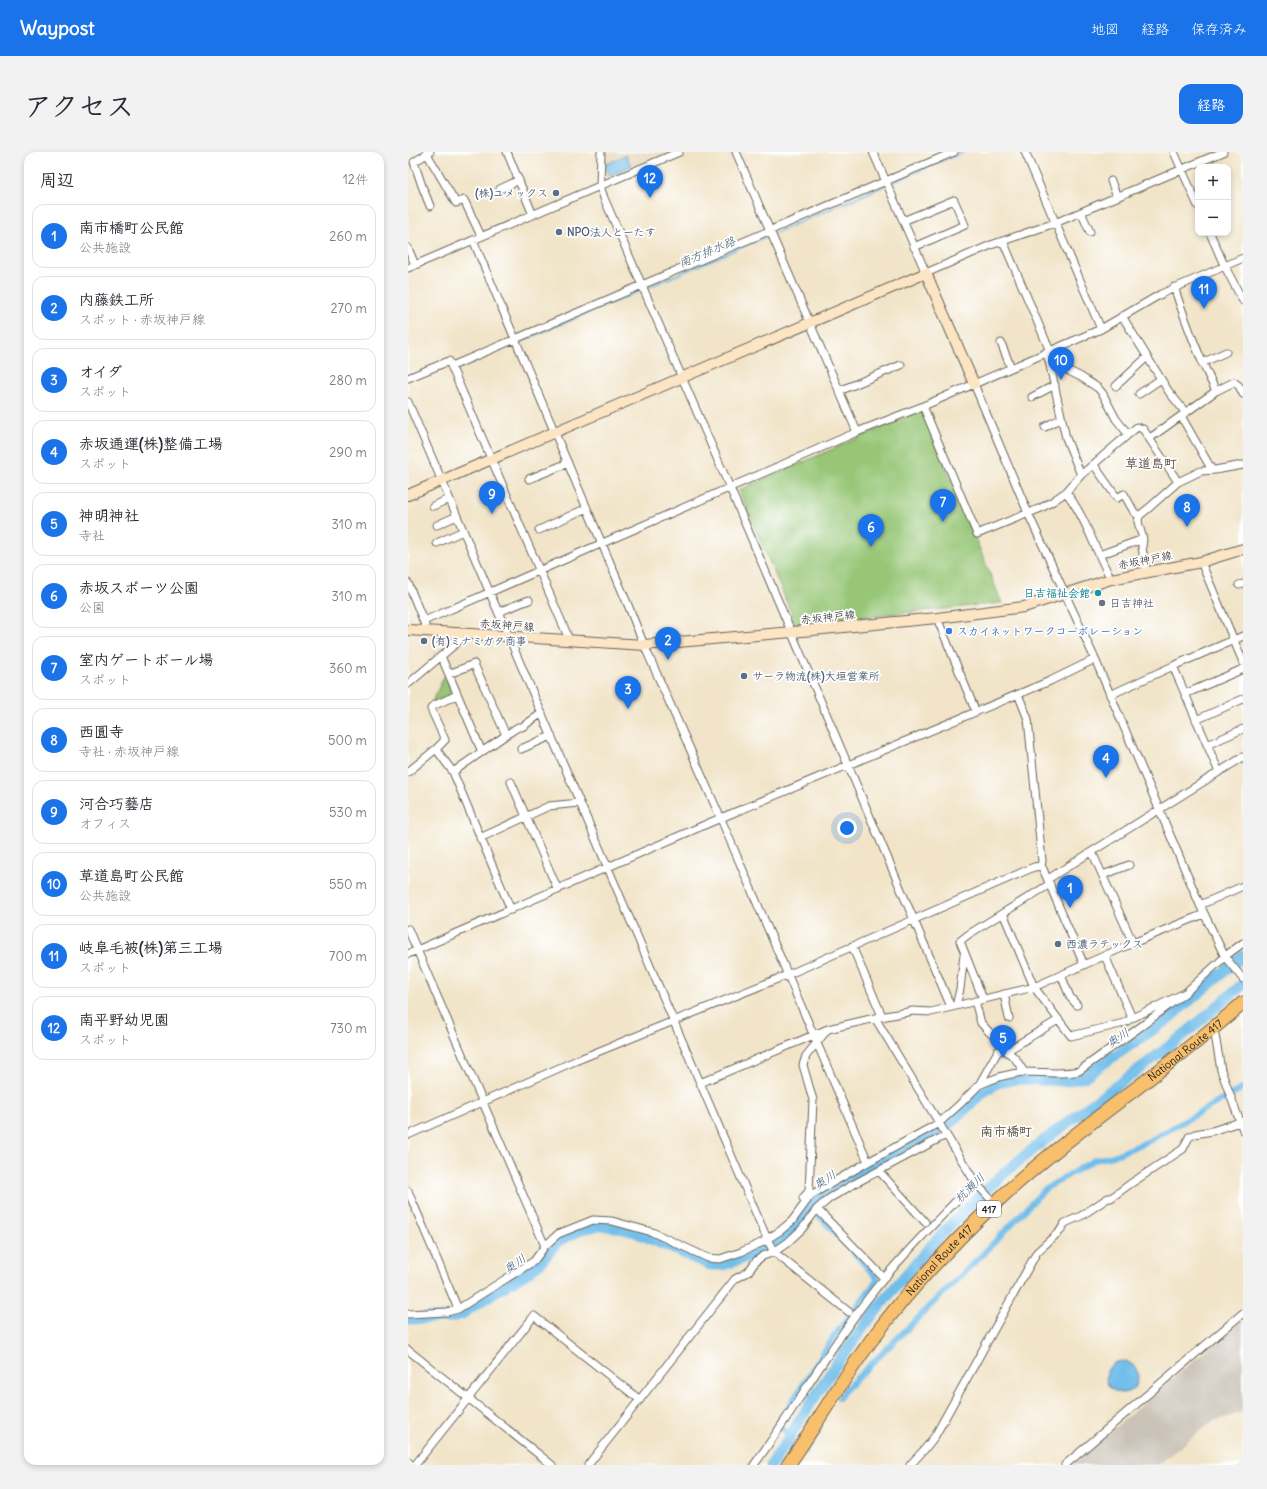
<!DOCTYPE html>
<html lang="ja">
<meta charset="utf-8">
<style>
:root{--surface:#fff;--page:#f2f2f3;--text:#2b2b33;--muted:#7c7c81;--line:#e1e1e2;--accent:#1a73e8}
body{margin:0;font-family:Delius,"Klee One",sans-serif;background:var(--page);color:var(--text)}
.controls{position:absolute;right:12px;top:12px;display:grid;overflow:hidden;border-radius:8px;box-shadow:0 2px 6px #0003}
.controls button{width:36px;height:36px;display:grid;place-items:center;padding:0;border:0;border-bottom:1px solid var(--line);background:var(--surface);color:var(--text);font:20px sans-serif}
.you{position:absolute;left:439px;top:676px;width:14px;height:14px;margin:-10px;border:3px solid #fff;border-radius:50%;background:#1a73e8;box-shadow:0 0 0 6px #1a73e833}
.badge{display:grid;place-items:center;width:26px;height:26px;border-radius:50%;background:var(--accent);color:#fff;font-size:13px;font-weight:700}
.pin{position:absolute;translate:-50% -33px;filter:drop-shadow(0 1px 2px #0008)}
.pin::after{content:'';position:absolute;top:21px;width:14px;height:12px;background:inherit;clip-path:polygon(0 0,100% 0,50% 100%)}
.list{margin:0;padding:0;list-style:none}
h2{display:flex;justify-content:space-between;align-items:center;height:52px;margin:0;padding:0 16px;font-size:17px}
h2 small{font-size:13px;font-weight:400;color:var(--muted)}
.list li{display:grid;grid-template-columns:26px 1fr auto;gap:12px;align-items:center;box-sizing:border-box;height:64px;margin:0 8px 8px;padding:0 8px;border:1px solid var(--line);border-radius:12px}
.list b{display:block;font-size:15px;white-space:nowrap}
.list p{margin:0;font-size:13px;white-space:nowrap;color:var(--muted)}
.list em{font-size:13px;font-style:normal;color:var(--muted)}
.map{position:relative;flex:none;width:835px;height:1313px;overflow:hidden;border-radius:12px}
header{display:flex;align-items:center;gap:24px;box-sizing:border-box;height:56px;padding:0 20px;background:var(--accent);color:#fff}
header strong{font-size:19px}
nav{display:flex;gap:22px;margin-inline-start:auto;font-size:14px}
.intro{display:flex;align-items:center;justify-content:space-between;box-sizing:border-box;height:96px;padding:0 24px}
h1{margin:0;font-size:28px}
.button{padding:10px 18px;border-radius:12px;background:var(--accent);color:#fff;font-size:14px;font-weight:700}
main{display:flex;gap:24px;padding:0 24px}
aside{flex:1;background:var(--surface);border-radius:12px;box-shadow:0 2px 6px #0003}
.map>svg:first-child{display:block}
.built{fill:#e6d5b7}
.industrial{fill:#cac3b8}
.green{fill:#96c676;stroke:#597149}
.water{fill:#71beeb;stroke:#466d84}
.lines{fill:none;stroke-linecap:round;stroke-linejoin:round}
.stream{stroke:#71beeb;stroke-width:2}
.canal{stroke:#71beeb;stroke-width:6}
.river{stroke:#71beeb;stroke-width:11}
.street-casing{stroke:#676258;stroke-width:9}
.secondary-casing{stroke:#676258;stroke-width:12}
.highway-casing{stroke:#676258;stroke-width:15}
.street{stroke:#fff;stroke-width:7}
.secondary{stroke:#fce5c4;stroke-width:10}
.highway{stroke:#f8bf6c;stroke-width:13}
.service-dot{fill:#5c6f8a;stroke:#fff;stroke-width:1.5}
.culture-dot{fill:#0f9aa8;stroke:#fff;stroke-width:1.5}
.worship-dot{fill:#6b7280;stroke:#fff;stroke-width:1.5}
.shop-dot{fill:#3f7fe0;stroke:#fff;stroke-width:1.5}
.labels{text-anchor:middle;stroke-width:3.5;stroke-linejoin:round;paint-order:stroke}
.shield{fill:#fff;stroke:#606060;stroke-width:1}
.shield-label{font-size:10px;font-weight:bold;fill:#1c1c1c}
.service-label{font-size:11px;font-weight:bold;fill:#4e5e75;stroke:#fff;text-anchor:start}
.street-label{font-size:11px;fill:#1c1c1c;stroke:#fff}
.culture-label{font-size:11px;font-weight:bold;fill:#0d838f;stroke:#fff;text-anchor:end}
.worship-label{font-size:11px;font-weight:bold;fill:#5b616d;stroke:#fff;text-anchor:start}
.shop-label{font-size:11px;font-weight:bold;fill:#366cbe;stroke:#fff;text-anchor:start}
.water-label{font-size:12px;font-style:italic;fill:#3e5d6f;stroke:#fff}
.quarter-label{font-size:13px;font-weight:bold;fill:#5c5042;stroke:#fff}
</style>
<header>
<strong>Waypost</strong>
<nav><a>地図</a><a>経路</a><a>保存済み</a></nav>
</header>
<div class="intro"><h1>アクセス</h1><a class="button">経路</a></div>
<main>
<aside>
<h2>周辺<small>12件</small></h2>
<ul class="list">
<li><span class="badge">1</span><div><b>南市橋町公民館</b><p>公共施設</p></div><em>260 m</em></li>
<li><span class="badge">2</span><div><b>内藤鉄工所</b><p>スポット · 赤坂神戸線</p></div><em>270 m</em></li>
<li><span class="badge">3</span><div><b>オイダ</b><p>スポット</p></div><em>280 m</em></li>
<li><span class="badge">4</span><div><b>赤坂通運(株)整備工場</b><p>スポット</p></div><em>290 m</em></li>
<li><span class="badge">5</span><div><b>神明神社</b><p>寺社</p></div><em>310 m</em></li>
<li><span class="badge">6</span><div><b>赤坂スポーツ公園</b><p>公園</p></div><em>310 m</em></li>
<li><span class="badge">7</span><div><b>室内ゲートボール場</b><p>スポット</p></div><em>360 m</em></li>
<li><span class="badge">8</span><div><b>西圓寺</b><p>寺社 · 赤坂神戸線</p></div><em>500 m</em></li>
<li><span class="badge">9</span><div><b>河合巧藝店</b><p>オフィス</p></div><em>530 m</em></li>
<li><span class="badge">10</span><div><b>草道島町公民館</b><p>公共施設</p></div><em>550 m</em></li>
<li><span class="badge">11</span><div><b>岐阜毛被(株)第三工場</b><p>スポット</p></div><em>700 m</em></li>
<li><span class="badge">12</span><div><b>南平野幼児園</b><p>スポット</p></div><em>730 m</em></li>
</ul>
</aside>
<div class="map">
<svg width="835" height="1313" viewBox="0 0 835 1313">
<rect width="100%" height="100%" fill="#fff"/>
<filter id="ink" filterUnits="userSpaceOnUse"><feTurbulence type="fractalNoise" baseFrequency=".025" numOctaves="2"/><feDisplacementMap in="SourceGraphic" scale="8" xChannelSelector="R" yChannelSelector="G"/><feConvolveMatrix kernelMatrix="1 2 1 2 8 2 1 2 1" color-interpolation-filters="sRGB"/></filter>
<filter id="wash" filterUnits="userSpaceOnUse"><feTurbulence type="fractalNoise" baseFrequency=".012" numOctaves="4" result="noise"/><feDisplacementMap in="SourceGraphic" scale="16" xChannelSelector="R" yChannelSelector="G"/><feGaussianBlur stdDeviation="0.9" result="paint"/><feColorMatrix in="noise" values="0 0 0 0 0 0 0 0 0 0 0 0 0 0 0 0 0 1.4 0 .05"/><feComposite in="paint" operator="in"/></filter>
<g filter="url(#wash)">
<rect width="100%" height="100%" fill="#f1e4c8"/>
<!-- built -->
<path class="built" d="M 196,0 L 263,0 L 196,29 L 194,27 Z"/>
<!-- industrial -->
<path class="industrial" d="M 835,1167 L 835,1260 L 804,1270 L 749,1313 L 663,1313 Z"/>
<!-- green -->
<path class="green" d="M 514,258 L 594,451 L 388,472 L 331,338 Z
M 37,523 L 45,540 L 43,542 L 23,552 Z"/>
<!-- water -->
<path class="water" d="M 218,3 L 223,14 L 202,24 L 197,13 Z
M698 1225a16 16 0 1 1 32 0a16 16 0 1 1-32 0Z"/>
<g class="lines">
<!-- stream -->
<path class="stream" d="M 238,136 L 555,0
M 111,190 L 234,138
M 49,217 L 107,192"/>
<!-- canal -->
<path class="canal" d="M 431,1246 L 437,1238 L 577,1100 L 637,1037 L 686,1008 L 705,1004 L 741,989 L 835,936
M 369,1273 L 427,1183 L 470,1127 L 412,1065
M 375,1277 L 382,1284
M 377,1292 L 385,1296
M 397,1300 L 411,1278"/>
<!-- river -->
<path class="river" d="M 0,1167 L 43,1165 L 54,1162 L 85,1141 L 117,1122 L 133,1110 L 150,1089 L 177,1076 L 188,1074 L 202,1074 L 227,1080 L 302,1113 L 315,1113 L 336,1106 L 376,1086 L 393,1069 L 409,1049 L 424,1037 L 541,972 L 577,939 L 589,931 L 608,927 L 658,929 L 676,925 L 756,870 L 835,804
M 363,1313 C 387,1277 409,1240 434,1204 C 481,1139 534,1077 594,1023 C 651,973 714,932 773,885 C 794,868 814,850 835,832"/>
</g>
</g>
<g filter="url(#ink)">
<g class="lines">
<!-- street casing -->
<g class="street-casing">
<path id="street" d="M 18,0 L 48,51 L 56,48 L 73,84
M 99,0 L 125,63
M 193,0 L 192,34 L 196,46 L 322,336 L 543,855
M 328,0 L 449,280
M 465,0 L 518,121 L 583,93 L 647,71 L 815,0
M 617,0 L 693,177
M 766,0 L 790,54
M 703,29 L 709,45
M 92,37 L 111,28
M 22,54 L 14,34 L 6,10 L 22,0
M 673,60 L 682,80
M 495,69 L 546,48 L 557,73 L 506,95
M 802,81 L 816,113 L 835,149
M 65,88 L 220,453 L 236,493 L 313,667 L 460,1010 L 403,1043 L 384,1069 L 372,1079 L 353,1091 L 333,1100 L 312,1107 L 300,1106 L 244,1080 L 204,1069 L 185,1068 L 150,1082 L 137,1094
M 595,89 L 642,199
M 0,96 L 7,113
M 0,116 L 271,0
M 766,135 C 778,171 791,206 808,239
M 714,164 L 761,240 L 778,261
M 593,191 L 603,216
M 638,200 L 641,209 L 673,225 L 690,236 L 695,242 L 708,267 L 720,282
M 641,209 L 658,286 L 673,323
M 794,211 L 818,200
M 44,214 L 546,0
M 0,226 L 41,209 L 158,480 L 161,489
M 566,232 L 620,361 L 687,507 L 792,753 L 817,805 L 835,827
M 708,234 L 739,205
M 431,239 L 493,213
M 731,242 L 753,227
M 624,245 L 647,233
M 0,250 L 360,1089 L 366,1100 L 441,1160
M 515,254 L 569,382 L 633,356 L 645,349 L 658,340 L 673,323 L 729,275 L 735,277 L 770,330
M 773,264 L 804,318
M 637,275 L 644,271 L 653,267
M 742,286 L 808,239 L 826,230 L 831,234 L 835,242
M 686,313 L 709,346 L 716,342 L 726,360 L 731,364
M 121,327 L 160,311
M 658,340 C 678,366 687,398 703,427
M 25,354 L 41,347
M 29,373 L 49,364
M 131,378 L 179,356
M 29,391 L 55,379
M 691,403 L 735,387
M 793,410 L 835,510
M 738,420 L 734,395 L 735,387 L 730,370 L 731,364 L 742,355 L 770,330 L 793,319 L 807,318 L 835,313
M 0,431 L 17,473
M 831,433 L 835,432
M 90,460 L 121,448
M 529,466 L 568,560
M 16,469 L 449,280 L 513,255 L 693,177 L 753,142 L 835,106
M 33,504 L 74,600
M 765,514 L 811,620
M 41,522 L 66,512 L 98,583
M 0,532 L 51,489 L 53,482
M 610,542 L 620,567 L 634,709 L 633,714 L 635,717 L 676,813
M 777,542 L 835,517
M 702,543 L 765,514 L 835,484
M 788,568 L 835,547
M 799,593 L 835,577
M 28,597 L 37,588 L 23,557 L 25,554 L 49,543
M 113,597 L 143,584
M 0,620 L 28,597 L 45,620 L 103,758
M 45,620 L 98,583 L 110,575 L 114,575 L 134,561
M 103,630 L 150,738
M 72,686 L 141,654 L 171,651
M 684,700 L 725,791
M 695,723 L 721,713
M 640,727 L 835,605
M 642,732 L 595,761 L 626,835 L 663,884 L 716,871 L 724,866
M 792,753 L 835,734
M 0,777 L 137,1094 L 126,1109 L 50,1157 L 39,1160 L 0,1162
M 444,794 L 474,864
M 0,802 L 308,668 L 642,529 L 687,507
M 697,804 L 724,866 L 777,841 L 820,802 L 835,791
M 653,823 L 662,845 L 669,853
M 596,842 L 601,866
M 575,847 L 552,789 L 561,782 L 595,761
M 567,849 L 573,871 L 581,880 L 591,888 L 596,897
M 548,854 L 552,837 L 556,803
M 467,866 L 567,1030 L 587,1052
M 806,877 L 813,918 L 835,978
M 599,899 L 650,868
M 616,920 L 607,906 L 596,897 L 590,899 L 571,933 C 586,926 600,921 617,920 C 635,920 653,923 671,919 L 735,873 L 777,841
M 292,931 L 420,877 L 467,866 L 505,859 L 523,860 L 626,835 L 725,791 L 796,762
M 0,983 L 167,909 L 379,823 L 626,715 L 633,714
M 460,1010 L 531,971 L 552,952 L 571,933
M 471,1019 L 517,1070
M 0,1039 L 50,1157
M 395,1046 L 401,1039 L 405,948 L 395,913 L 398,904 L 419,878
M 409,1057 L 476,1126
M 0,1198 L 144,1313
M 0,1310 L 3,1313
M 7,1313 L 126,1164 L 232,1248
M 180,1313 L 327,1127 L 340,1120 L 348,1109 L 355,1104 L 366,1100 L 379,1091 L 394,1077 L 409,1057 L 422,1046 L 446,1032 L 538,983
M 346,1313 C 391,1251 428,1184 477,1125 C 505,1092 536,1061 567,1030
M 502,1313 L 516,1298 L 527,1284 L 629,1100 L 652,1079 L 657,1071 L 673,1064 L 700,1046 L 703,1046 L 722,1032 L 775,997 L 781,985 L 787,982 L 804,979 L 835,969
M 657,1313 L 835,1161"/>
</g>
<!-- secondary casing -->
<g class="secondary-casing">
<path id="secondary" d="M 0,343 L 518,121 L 566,232
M 0,478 L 236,493 L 384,480 L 529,466 L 616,455 L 703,427 L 793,410 L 835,397"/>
</g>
<!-- highway casing -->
<g class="highway-casing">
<g id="highway">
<path id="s1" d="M 380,1313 C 410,1270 436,1224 468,1182 C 503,1135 545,1091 587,1051 C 665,978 755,921 835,851"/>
</g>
</g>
<!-- street -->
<use href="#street" class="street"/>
<!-- secondary -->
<use href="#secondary" class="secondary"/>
<!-- highway -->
<use href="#highway" class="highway"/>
</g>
</g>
<!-- markers -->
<g class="service-dot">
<circle cx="148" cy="41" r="4"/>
<circle cx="151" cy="80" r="4"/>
<circle cx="16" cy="489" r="4"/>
<circle cx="336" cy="524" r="4"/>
<circle cx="650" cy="792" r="4"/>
</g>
<circle class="culture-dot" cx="690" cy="441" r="4"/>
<circle class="worship-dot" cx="694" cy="451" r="4"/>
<circle class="shop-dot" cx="541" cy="479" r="4"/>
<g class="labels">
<!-- shield labels -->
<rect class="shield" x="569" y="1049" width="24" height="16" rx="3"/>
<g class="shield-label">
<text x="581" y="1061">417</text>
</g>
<!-- service labels -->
<g class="service-label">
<text x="140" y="45" text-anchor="end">(株)ユメックス</text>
<text x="159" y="84">NPO法人とーたす</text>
<text x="24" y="493">(有)ミナミガタ商事</text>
<text x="344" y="528">サーラ物流(株)大垣営業所</text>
<text x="658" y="796">西濃ラテックス</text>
</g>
<!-- street labels -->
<g class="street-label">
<text transform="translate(737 408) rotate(-11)" y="4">赤坂神戸線</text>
<text transform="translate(420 465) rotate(-6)" y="4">赤坂神戸線</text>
<text transform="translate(99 473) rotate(4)" y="4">赤坂神戸線</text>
<text dy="4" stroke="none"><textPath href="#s1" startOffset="579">National Route 417</textPath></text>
<text dy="4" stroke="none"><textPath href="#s1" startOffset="255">National Route 417</textPath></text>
</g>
<!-- culture labels -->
<g class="culture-label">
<text x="682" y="445">日吉福祉会館</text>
</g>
<!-- worship labels -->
<g class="worship-label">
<text x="702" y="455">日吉神社</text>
</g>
<!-- shop labels -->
<g class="shop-label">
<text x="549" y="483">スカイネットワークコーポレーション</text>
</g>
<!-- water labels -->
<g class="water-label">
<text transform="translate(299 100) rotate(-23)" y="4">南方排水路</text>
<text transform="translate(710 886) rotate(-34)" y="4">奥川</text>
<text transform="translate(417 1028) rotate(-34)" y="4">奥川</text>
<text transform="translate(562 1036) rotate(-44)" y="4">杭瀬川</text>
<text transform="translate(107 1112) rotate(-35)" y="4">奥川</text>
</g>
<!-- quarter labels -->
<g class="quarter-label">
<text x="743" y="316">草道島町</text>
<text x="598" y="984">南市橋町</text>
</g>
</g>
</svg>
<div class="controls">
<button>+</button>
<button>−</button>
</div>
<div class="you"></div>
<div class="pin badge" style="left:662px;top:756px">1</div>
<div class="pin badge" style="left:260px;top:508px">2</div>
<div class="pin badge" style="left:220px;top:557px">3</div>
<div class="pin badge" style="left:698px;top:626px">4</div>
<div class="pin badge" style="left:595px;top:906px">5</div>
<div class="pin badge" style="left:463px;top:395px">6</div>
<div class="pin badge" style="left:535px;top:370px">7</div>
<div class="pin badge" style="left:779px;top:375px">8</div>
<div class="pin badge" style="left:84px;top:362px">9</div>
<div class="pin badge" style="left:653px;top:228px">10</div>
<div class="pin badge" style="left:796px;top:157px">11</div>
<div class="pin badge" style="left:242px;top:46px">12</div>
</div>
</main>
